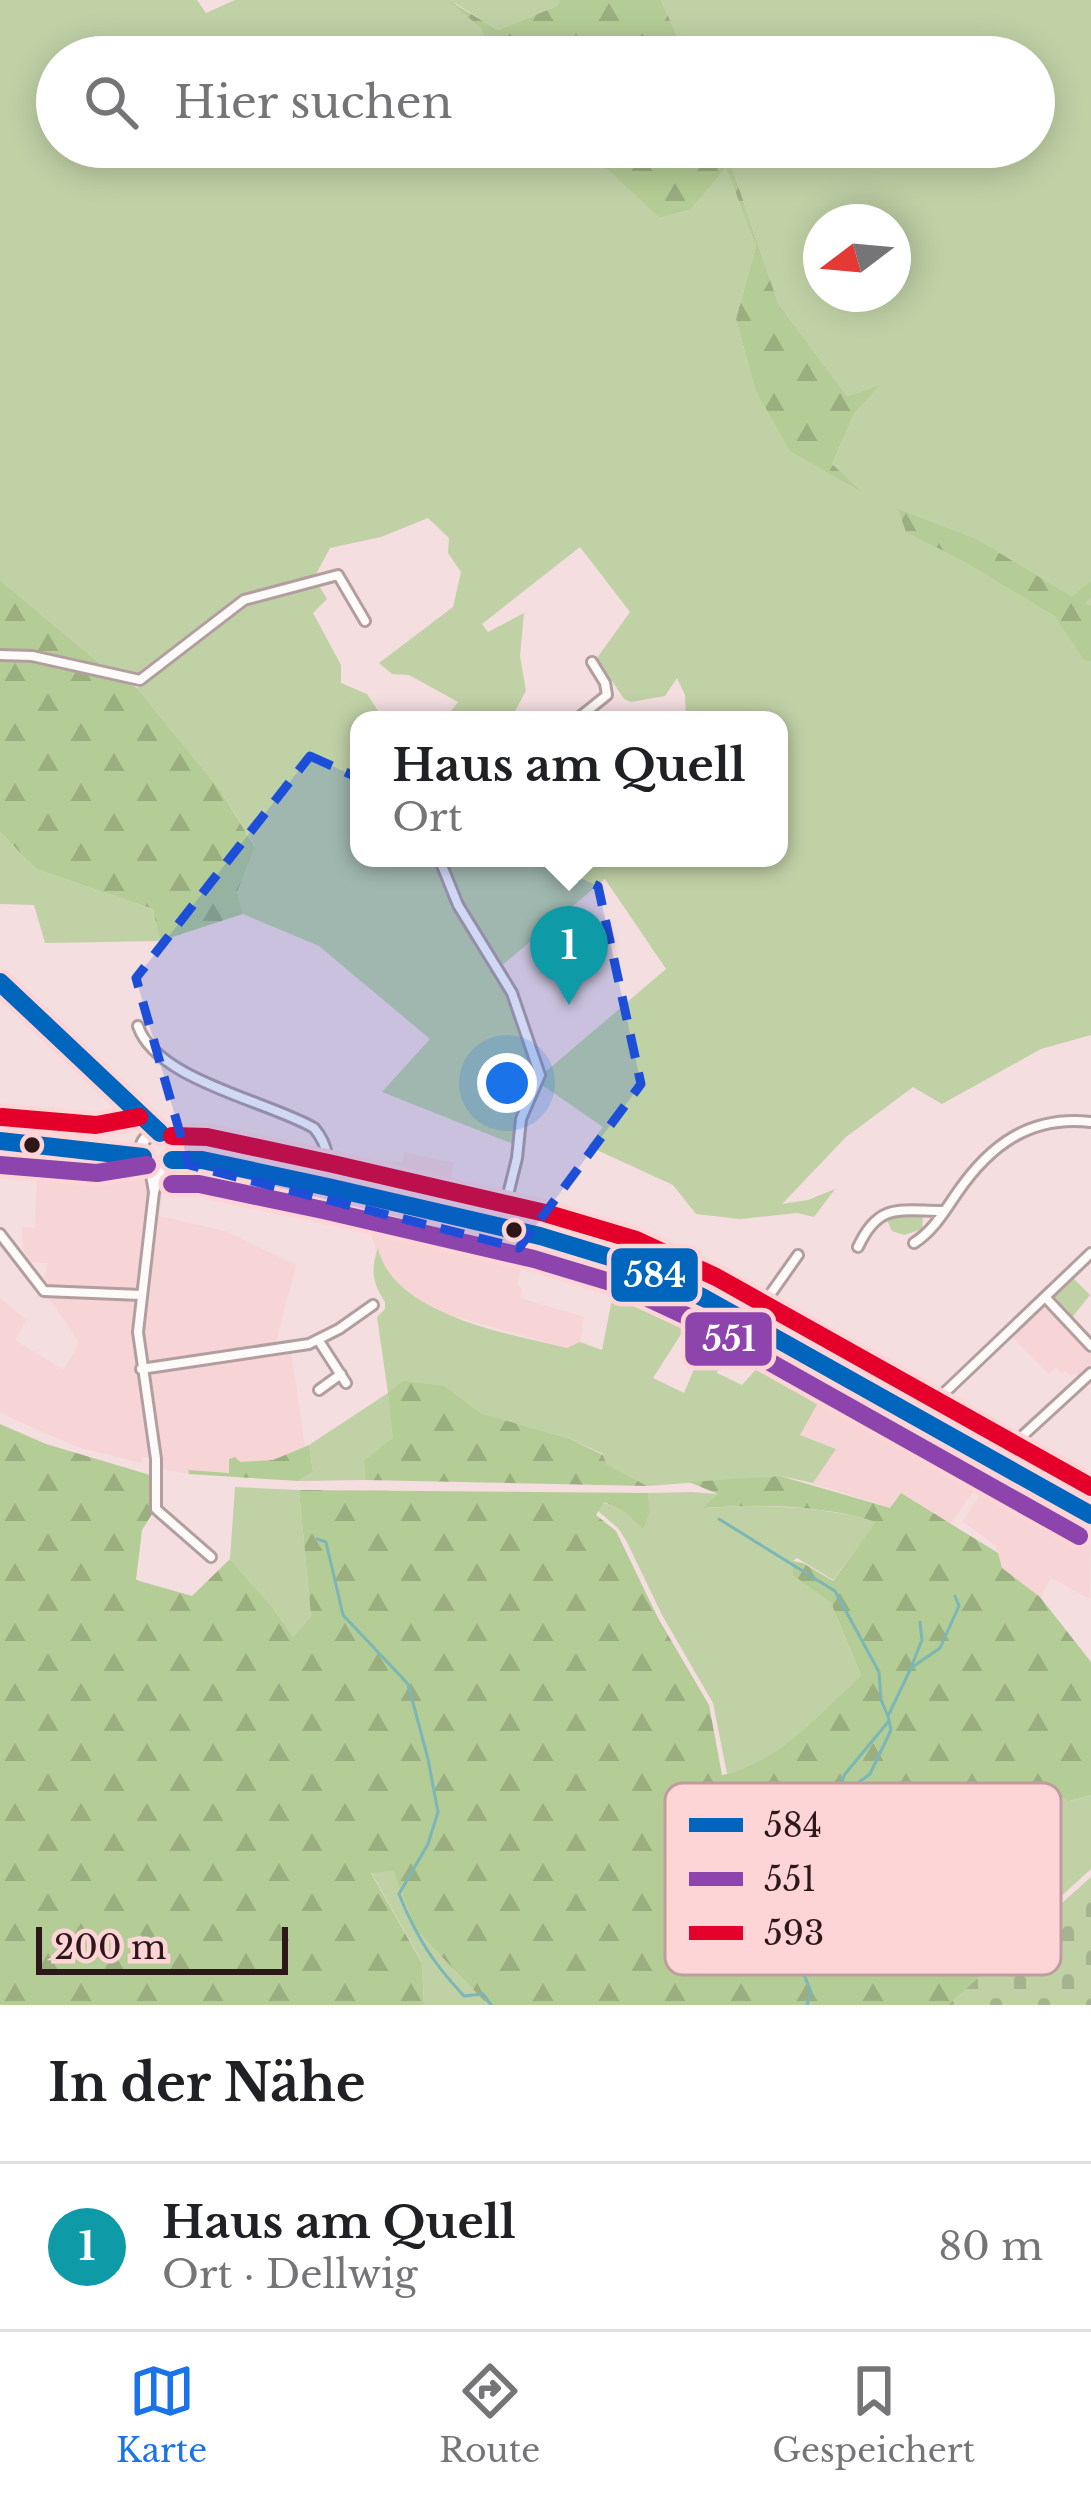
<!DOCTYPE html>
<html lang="de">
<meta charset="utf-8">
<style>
:root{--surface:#fff;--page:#f2f2f2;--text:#202124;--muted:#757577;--line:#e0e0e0;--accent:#1a73e8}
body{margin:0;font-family:"Libre Baskerville",serif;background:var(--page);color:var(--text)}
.compass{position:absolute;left:803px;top:204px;width:108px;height:108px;border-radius:50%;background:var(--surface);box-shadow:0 6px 30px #0003;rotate:254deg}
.scale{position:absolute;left:36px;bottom:30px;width:252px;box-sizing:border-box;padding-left:12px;border:6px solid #2e1719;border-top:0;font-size:33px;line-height:42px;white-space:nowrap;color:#2e1719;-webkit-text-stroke:9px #fdd5d7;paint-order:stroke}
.you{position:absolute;left:507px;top:1083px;width:42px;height:42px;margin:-30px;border:9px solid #fff;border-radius:50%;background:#1a73e8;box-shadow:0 0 0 18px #1a73e833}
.badge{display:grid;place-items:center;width:78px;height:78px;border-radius:50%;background:var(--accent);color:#fff;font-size:39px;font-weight:700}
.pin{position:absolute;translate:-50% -99px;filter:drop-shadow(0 3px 6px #0008)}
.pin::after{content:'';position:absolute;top:63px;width:42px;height:36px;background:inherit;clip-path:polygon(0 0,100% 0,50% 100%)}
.popup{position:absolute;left:350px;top:711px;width:438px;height:156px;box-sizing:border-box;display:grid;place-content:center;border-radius:24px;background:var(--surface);filter:drop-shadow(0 3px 9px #0005);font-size:39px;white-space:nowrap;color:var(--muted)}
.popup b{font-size:45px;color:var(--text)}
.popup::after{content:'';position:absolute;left:50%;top:100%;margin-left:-24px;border:24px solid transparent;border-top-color:var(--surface)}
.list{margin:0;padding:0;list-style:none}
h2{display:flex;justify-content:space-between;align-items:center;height:156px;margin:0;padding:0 48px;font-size:51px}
h2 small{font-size:39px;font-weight:400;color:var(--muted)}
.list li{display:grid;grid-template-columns:78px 1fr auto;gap:36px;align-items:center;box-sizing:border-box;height:168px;padding:0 48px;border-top:3px solid var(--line)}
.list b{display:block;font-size:45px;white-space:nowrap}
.list p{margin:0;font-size:39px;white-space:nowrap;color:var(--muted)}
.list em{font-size:39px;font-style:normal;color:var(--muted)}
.icon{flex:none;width:66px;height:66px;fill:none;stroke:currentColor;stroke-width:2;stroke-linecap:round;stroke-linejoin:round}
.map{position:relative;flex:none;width:1091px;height:2005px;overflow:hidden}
.search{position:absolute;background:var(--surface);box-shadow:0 6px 30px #0003;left:36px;right:36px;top:36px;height:132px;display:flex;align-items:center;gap:30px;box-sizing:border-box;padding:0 42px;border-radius:66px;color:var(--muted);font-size:45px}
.sheet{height:324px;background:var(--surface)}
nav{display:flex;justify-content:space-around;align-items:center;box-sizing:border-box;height:168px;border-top:3px solid var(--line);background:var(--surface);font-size:33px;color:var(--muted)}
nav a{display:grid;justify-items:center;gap:6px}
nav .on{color:var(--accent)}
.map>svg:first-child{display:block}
.built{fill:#f7d4d6}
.grass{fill:#c0d1a6;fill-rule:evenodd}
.forest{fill:url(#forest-firs)}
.cemetery{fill:url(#cemetery-stones)}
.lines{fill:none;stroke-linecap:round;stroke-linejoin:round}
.stream{stroke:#7bb7b6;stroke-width:3}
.street-casing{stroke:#b39e9f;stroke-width:14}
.secondary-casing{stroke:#b39e9f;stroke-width:16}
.primary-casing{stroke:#b39e9f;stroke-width:16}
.street{stroke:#fdfafa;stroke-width:8}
.secondary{stroke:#fdfafa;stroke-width:10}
.primary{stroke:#fdfafa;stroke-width:10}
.bus-1-casing{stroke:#fdd5d7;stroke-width:27}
.bus-2-casing{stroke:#fdd5d7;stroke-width:27}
.bus-3-casing{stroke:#fdd5d7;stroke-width:27}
.bus-1{stroke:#0065bd;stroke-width:18}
.bus-2{stroke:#8e44ad;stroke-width:18}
.bus-3{stroke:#e4002b;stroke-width:18}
.marked{fill:#1d4ed8;fill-opacity:0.2;stroke:#1d4ed8;stroke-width:9;stroke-dasharray:24 15;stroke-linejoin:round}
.bus-dot{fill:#2e1719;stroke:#fdd5d7;stroke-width:4.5}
.key{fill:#fdd5d7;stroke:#bf9c9e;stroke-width:3}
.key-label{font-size:33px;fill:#2e1719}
.line-badge{stroke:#fdd5d7;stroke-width:4.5}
.badge-label{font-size:33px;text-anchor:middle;font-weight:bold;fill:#fff}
</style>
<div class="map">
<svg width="1091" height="2005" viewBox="0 0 1091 2005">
<defs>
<pattern id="forest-firs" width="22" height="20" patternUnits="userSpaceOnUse" patternTransform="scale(3)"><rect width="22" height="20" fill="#b4cc95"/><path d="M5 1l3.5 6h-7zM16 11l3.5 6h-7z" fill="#9bae80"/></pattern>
<pattern id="cemetery-stones" width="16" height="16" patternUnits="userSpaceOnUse" patternTransform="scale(3)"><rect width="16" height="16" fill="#c0d1a6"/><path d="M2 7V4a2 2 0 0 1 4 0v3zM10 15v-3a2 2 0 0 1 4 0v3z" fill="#a5b38e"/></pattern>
</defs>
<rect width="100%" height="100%" fill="#f4dedf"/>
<!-- built -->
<path class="built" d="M 38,1150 L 167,1165 L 159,1216 L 225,1231 L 296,1265 L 276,1342 L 278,1354 L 291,1352 L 305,1446 L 273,1461 L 239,1463 L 230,1473 L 189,1470 L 189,1474 L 153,1467 L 150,1457 L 142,1457 L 141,1463 L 77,1447 L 0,1413 L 0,1298 L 26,1320 L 15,1340 L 64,1370 L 79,1342 L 51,1301 L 41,1297 L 48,1263 L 30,1262 L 23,1248 L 22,1227 L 35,1228 Z
M 333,1151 L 361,1159 L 402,1162 L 404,1152 L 454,1163 L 451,1174 L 457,1207 L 344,1181 Z
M 377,1209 L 523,1242 L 516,1263 L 522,1265 L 517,1284 L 522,1289 L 520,1298 L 584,1317 L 580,1342 L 567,1349 L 428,1308 L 382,1269 L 372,1238 Z
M 1045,1304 L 1091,1353 L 1091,1366 L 1079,1377 L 1075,1372 L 1071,1376 L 1065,1371 L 1062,1374 L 1056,1368 L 1049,1374 L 1010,1335 Z
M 829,1383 L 987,1472 L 949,1526 L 902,1494 L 891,1508 L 813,1483 L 836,1449 L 799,1435 Z
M 997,1467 L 1091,1520 L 1090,1599 L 1051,1578 L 1040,1597 L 1002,1568 L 996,1546 L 963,1522 Z"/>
<!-- grass -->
<path class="grass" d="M 0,0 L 197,0 L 206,13 L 235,0 L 560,0 L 557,6 L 498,30 L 453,2 L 482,28 L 494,57 L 57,57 L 57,147 L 551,147 L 572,165 L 607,169 L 659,218 L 690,210 L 726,165 L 756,246 L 736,319 L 755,389 L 856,488 L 832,464 L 854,414 L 878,386 L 847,396 L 778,303 L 725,147 L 1034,147 L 1034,57 L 686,57 L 661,0 L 1091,0 L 1091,1035 L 1041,1049 L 942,1104 L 913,1087 L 846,1137 L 782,1204 L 808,1200 L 835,1189 L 814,1217 L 797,1213 L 740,1219 L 696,1214 L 673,1185 L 588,1146 L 603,1127 L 542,1085 L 543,1074 L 666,969 L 605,879 L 501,966 L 456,900 L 442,858 L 779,858 L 779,720 L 686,720 L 685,695 L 677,678 L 665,696 L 631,702 L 624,699 L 597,658 L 630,612 L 580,547 L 482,624 L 488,632 L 524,613 L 520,656 L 526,691 L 510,720 L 451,720 L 447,716 L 458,702 L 409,675 L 392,674 L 379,663 L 453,607 L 461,572 L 448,553 L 449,538 L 428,518 L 381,537 L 330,548 L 315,576 L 238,600 L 139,677 L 109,671 L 0,580 ZM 821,222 L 893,222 L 893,294 L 821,294 Z
M 316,581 L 327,599 L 313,613 L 341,665 L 341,683 L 367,694 L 384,720 L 359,720 L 359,858 L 437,858 C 464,909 533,1017 534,1072 C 535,1092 519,1122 516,1145 L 382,1092 L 430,1039 L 319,946 L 243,914 L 237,892 L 255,846 L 220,790 L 137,688 L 246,600 Z
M 0,832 L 36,869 L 153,909 L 160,941 L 45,943 L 34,905 L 0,904 Z
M 923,1214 L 922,1229 L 904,1235 L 892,1231 L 886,1218 Z
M 378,1248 C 393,1315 509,1334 567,1348 L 580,1342 L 602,1350 L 619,1264 L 701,1303 L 653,1378 L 684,1393 L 700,1355 L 719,1365 L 717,1373 L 742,1385 L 773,1350 L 829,1383 L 800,1435 L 836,1449 L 813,1483 L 780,1476 L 647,1486 L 605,1464 L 603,1454 L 570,1439 L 479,1413 L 445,1386 L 388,1393 L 394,1438 L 364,1460 L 365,1480 L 298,1481 L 313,1472 L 309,1445 L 388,1393 L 377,1317 L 385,1309 L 385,1302 C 373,1284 370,1270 378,1248 Z
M 1071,1276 L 1090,1295 L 1070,1320 L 1051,1298 Z
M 235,1487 L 299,1490 L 311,1616 L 293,1637 L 273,1608 L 230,1559 Z
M 692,1492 L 719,1494 L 706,1508 C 762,1504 822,1506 877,1522 L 833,1580 L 797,1558 L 793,1561 L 794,1575 L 831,1603 L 861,1675 C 823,1712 781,1763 727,1774 L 713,1703 L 662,1615 L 627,1542 L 618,1528 L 597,1510 L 603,1502 L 625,1512 L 650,1512 L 648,1493 Z
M 1056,1792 L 1070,1801 L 1091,1795 L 1091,1869 L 997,1955 L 901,1858 L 950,1814 C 992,1820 1015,1798 1056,1792 Z
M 393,1871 L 416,1930 L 488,2005 L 424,2005 L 422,1962 L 371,1872 Z"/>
<!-- forest -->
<path class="forest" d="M 448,0 L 498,30 L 557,6 L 560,0 L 661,0 L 686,57 L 494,57 L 481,28 Z
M 551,147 L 725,147 L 778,303 L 847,396 L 880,385 L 854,414 L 832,464 L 862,492 L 790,451 L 755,389 L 736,319 L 756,246 L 726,167 L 690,210 L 659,218 L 607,169 L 572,165 Z
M 898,509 L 978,540 L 1072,597 L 1091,581 L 1091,597 L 1085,603 L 1091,606 L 1091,661 L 1084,660 L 1055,616 L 962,560 L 906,532 Z
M 0,580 L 109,671 L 137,688 L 220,790 L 255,847 L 237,892 L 243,914 L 160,941 L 153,909 L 36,869 L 0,832 Z
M 403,1381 L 445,1386 L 480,1413 L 570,1439 L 603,1455 L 606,1464 L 647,1486 L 365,1480 L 364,1460 L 393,1438 L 388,1393 Z
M 0,1424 L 46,1444 L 150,1475 L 154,1511 L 142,1530 L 136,1580 L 192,1596 L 230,1559 L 273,1608 L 293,1637 L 311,1616 L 299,1490 L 648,1493 L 650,1511 L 643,1529 L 625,1512 L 604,1502 L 596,1515 L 616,1531 L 658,1618 L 709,1705 L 722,1775 C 779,1763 820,1714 861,1675 L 831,1603 L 793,1575 L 793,1561 L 803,1563 L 833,1581 L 876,1522 C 822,1505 760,1504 703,1508 L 718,1494 L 689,1482 L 780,1476 L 890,1508 L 901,1493 L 998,1553 L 1002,1568 L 1040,1597 L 1091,1662 L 1091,1795 L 1069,1801 C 1037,1781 1011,1812 978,1817 C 970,1818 958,1815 950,1814 L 902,1858 L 1000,1960 L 948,2005 L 488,2005 L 416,1930 L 393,1871 L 371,1873 L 422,1963 L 424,2005 L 0,2005 Z
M 309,1445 L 313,1472 L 298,1481 L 189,1474 L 188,1470 L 229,1473 L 229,1459 L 235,1457 L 240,1462 L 273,1460 Z"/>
<!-- cemetery -->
<path class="cemetery" d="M 1091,1877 L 1091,2005 L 948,2005 Z"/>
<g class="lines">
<!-- stream -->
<path class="stream" d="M 719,1519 L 835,1591 L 879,1672 L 881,1700 L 888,1716
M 317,1539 L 326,1542 L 343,1615 L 408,1684 L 428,1759 L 438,1812 L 428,1844 L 399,1894 C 416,1936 432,1962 464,1996 L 483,1994 L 491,2005
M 912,1665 L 922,1640 L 920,1622
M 836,1794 L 845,1774 L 888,1722
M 807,2005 L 811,1992 L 802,1970 L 804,1950 L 813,1941 L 819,1924 L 814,1884 L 832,1840 L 836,1813 L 851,1788 L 870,1774 L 891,1730 L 888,1716 L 911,1668 L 940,1648 L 959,1606 L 955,1596"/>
<!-- street casing -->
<g class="street-casing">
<path id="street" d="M 0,655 L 32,656 L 140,680 L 244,600 L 338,575 L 365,621
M 576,720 L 607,695 L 605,683 L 592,662
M 439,858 L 458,905 L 512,993 L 540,1075 L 521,1119 L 517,1158 L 500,1227
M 138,1026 C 156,1080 268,1101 314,1128 C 329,1145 330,1166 328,1187
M 149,1164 L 154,1192
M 163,1166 L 154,1192 L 138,1332 L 156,1459 L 156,1509 L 211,1557
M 316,1184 L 320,1164 L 327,1158
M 0,1234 L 44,1291 L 141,1295
M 914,1243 C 933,1231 944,1212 957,1193 C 990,1145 1030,1115 1091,1122
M 858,1247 C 879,1202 899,1211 943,1211
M 1045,1297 L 1091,1346
M 750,1323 L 798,1255
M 319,1341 L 346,1383
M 141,1369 L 309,1344 L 339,1329 L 373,1305
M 319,1390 L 341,1374
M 918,1418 L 1091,1253
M 998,1463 L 1006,1451 L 1091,1373"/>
</g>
<!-- secondary casing -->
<g class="secondary-casing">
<path id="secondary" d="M 175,1147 L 202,1160 L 540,1236 L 651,1272 L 1091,1515
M 172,1160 L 198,1160"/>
</g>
<!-- primary casing -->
<g class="primary-casing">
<path id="primary" d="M 0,982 L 160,1133
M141 1150a17 17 0 1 1 34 0a17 17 0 1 1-34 0Z
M 0,1141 L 97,1149 L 143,1157"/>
</g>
<!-- street -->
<use href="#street" class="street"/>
<!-- secondary -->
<use href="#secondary" class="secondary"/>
<!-- primary -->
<use href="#primary" class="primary"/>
<!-- bus-1 casing -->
<g class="bus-1-casing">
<path id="bus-1" d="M 0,982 L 160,1133
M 0,1141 L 143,1157
M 172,1160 L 202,1160 L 328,1187 L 540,1236 L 629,1263 L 704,1298 L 1091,1515"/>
</g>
<!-- bus-2 casing -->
<g class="bus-2-casing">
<path id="bus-2" d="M 0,1165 L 97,1173 L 147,1165
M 172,1184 L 199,1184 L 323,1210 L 534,1259 L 620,1285 L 693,1319 L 1079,1536"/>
</g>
<!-- bus-3 casing -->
<g class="bus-3-casing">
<path id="bus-3" d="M 2,1117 L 96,1125 L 139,1117
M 172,1136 L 207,1137 L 333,1164 L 545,1213 L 636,1240 L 716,1277 L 1091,1487"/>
</g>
<!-- bus-1 -->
<use href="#bus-1" class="bus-1"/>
<!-- bus-2 -->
<use href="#bus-2" class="bus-2"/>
<!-- bus-3 -->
<use href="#bus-3" class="bus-3"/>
</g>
<!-- marked area -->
<path class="marked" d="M 310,756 L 598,886 L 641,1084 L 519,1248 L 189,1165 L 136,978 Z"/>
<!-- markers -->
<g class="bus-dot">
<circle cx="32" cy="1145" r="10"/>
<circle cx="514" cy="1230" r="10"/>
</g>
<!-- legend -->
<rect x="665" y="1783" width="396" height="192" rx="18" class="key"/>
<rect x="689" y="1818" width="54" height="14" fill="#0065bd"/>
<rect x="689" y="1872" width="54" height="14" fill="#8e44ad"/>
<rect x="689" y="1926" width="54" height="14" fill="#e4002b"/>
<g class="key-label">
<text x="764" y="1837">584</text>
<text x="764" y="1891">551</text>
<text x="764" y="1945">593</text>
</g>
<g class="line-badge">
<rect x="609" y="1246" width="91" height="58" rx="12" fill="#0065bd"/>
<rect x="683" y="1310" width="91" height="58" rx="12" fill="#8e44ad"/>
</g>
<g class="badge-label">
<text x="655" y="1287">584</text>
<text x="729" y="1351">551</text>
</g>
</svg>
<svg class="compass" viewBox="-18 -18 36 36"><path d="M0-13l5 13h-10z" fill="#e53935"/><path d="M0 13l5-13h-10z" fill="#757577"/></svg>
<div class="scale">200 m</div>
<div class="you"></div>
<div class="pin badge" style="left:569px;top:1005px;background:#0f9aa8">1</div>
<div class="popup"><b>Haus am Quell</b>Ort</div>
<div class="search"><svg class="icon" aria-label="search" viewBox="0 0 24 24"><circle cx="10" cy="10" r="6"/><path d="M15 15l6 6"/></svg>Hier suchen</div>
</div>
<section class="sheet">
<h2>In der Nähe<small></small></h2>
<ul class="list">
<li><span class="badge" style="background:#0f9aa8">1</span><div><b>Haus am Quell</b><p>Ort · Dellwig</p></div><em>80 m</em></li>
</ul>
</section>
<nav>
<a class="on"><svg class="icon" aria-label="map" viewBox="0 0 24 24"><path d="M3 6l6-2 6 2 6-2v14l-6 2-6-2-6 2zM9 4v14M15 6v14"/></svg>Karte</a>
<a><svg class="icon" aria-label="directions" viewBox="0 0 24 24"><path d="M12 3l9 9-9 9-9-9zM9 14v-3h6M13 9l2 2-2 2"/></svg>Route</a>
<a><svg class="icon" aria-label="saved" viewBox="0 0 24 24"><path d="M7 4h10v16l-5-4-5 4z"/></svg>Gespeichert</a>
</nav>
